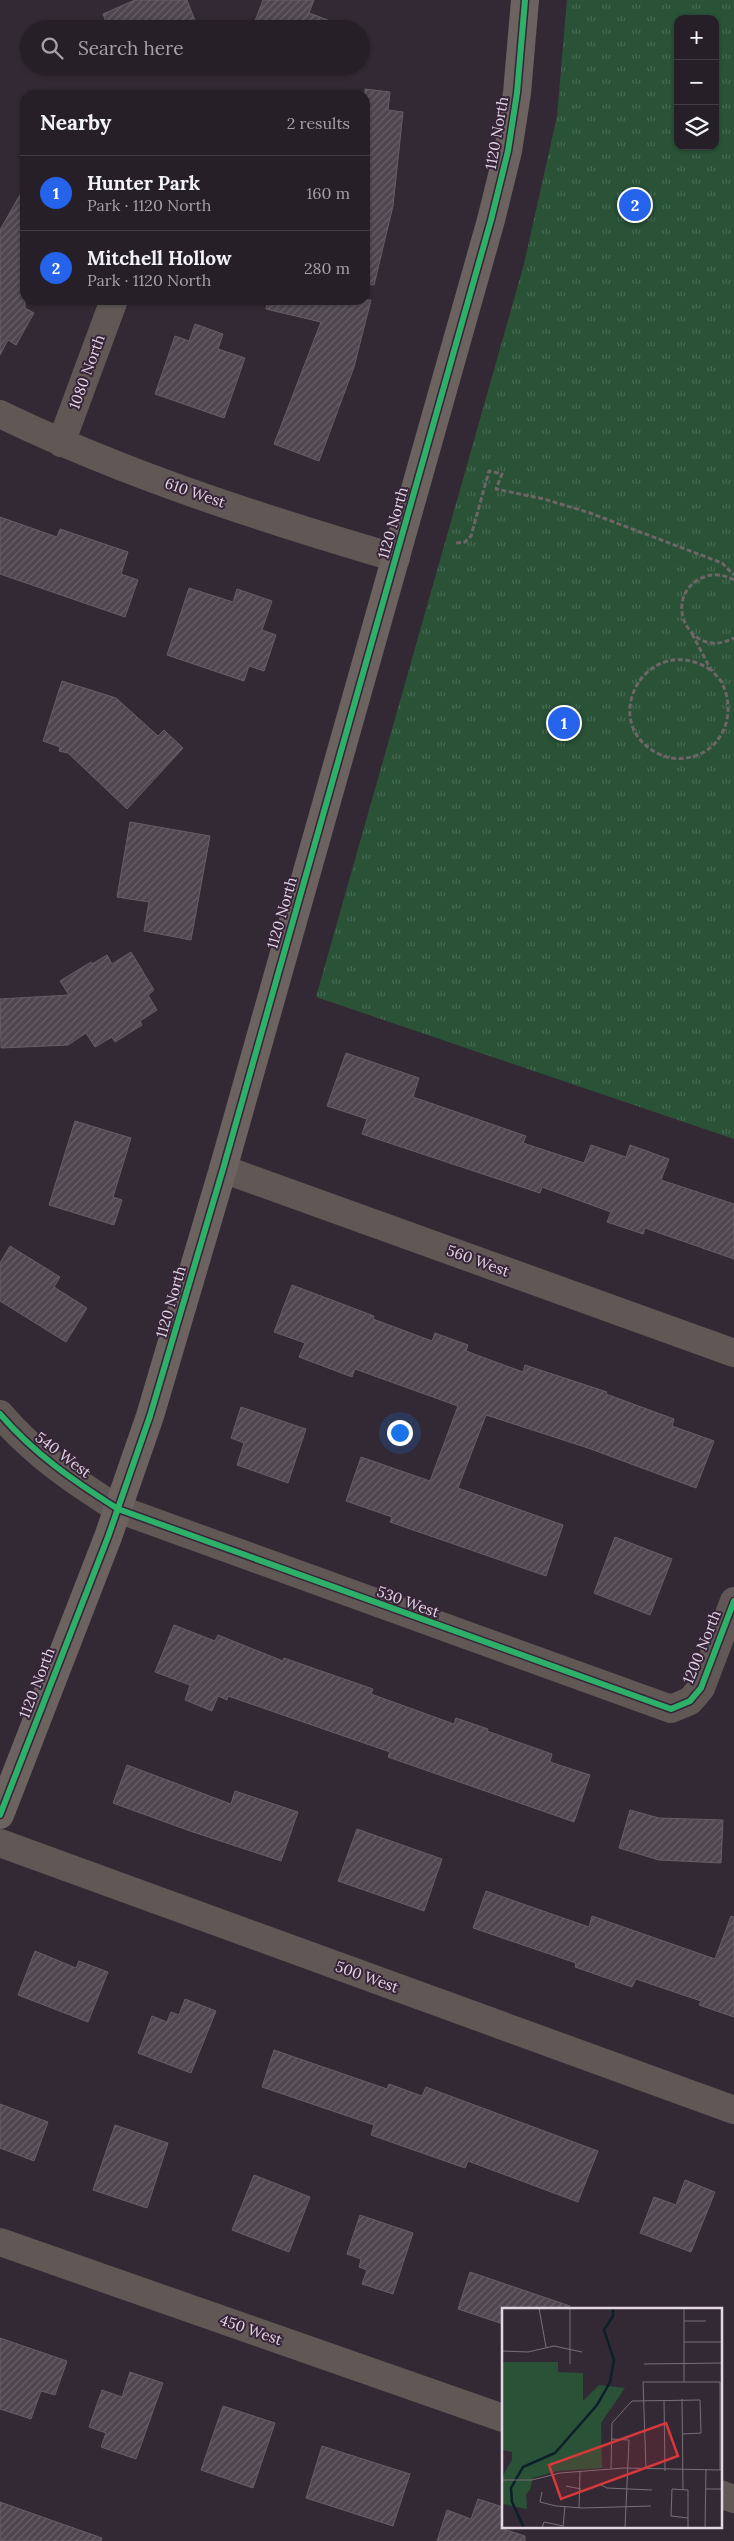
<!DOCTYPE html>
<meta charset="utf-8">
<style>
:root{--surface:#261f27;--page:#2e272f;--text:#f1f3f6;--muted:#a4a2a7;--line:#423d44;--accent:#2563eb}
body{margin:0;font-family:Lora,serif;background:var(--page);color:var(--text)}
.controls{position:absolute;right:15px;top:15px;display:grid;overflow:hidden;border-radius:10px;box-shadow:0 1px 4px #0004}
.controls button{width:45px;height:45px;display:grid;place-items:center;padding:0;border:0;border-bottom:1px solid var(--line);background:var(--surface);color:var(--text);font:25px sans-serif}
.you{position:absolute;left:399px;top:1432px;width:18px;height:18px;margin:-12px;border:4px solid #fff;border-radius:50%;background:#1a73e8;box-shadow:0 0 0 8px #1a73e833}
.badge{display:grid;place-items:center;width:32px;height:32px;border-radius:50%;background:var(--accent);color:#fff;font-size:16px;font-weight:700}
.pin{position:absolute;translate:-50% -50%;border:2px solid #fff;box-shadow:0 1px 5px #0006}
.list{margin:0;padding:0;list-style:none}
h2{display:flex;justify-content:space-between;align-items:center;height:65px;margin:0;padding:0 20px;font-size:21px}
h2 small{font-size:16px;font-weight:400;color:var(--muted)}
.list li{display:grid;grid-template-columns:32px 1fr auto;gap:15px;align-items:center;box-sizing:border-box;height:75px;padding:0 20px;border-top:1px solid var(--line)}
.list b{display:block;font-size:19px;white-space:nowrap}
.list p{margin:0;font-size:16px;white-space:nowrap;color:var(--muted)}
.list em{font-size:16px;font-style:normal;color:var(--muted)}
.icon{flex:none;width:28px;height:28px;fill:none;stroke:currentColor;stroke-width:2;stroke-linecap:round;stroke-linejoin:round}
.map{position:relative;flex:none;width:734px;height:2541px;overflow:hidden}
.search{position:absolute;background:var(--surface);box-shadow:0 1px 4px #0004;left:20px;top:20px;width:350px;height:55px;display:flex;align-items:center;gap:12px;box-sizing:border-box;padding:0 18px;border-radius:28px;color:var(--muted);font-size:19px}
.panel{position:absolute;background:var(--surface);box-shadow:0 1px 4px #0004;left:20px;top:90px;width:350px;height:215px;border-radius:15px}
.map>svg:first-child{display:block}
.grass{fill:url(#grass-tufts);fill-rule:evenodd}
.building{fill:url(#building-hatch);stroke:#665d67}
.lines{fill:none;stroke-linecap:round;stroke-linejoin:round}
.path{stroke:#6d6566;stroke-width:3;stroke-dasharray:5 2.5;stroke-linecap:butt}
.street{stroke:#615856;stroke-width:28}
.secondary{stroke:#6c625f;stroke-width:28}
.cycleway-casing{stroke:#372439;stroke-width:9}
.cycleway{stroke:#2db169;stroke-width:6}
.labels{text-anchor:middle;stroke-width:4;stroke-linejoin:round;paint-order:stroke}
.street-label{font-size:15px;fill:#e2d6e3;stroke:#372439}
.inset-river{fill:none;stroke:#0c2029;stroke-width:2.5}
.inset-road{fill:none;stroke:#796e7a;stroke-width:1}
.view{fill:#d7393b;fill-opacity:0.15;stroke:#d7393b;stroke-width:2.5}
.inset-edge{fill:none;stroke:#e2d6e3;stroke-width:2.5}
</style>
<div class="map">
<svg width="734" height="2541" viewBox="0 0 734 2541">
<defs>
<pattern id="grass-tufts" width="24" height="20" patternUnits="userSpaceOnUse" patternTransform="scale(1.25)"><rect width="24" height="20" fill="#295237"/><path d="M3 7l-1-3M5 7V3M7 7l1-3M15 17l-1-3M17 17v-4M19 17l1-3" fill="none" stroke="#486a54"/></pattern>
<pattern id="building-hatch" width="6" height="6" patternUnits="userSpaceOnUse" patternTransform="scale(1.25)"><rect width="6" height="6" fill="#4f4650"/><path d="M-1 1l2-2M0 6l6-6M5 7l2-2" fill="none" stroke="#686069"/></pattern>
</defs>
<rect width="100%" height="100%" fill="#332934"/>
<!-- grass -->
<path class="grass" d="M 567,0 L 734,0 L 734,1139 L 316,997 L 524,264 L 557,116 ZM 678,19 L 715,19 L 715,146 L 678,146 Z"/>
<!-- building -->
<path class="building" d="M 135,0 L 187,0 L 198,28 L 109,29 L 103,14 Z
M 263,0 L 314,0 L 309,13 L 328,20 L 325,29 L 252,29 Z
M 365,89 L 390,92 L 388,110 L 403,112 L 393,206 L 374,285 L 365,284 Z
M 25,186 L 25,308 L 34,313 L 16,345 L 8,340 L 0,355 L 0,230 Z
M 267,300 L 371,300 L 354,367 L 319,461 L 274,444 L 321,322 L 266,309 Z
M 195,324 L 223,334 L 218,349 L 245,358 L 224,418 L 155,394 L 175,336 L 189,341 Z
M 0,517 L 57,537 L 60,529 L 128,552 L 121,574 L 138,580 L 125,617 L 0,574 Z
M 189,588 L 233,602 L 237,589 L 272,601 L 262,630 L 276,635 L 264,671 L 249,666 L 244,681 L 167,655 Z
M 62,681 L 116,698 L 158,736 L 164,730 L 183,748 L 127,809 L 68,753 L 59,751 L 60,747 L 43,741 Z
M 130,822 L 210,836 L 191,940 L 144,931 L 149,902 L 117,897 Z
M 131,952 L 154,990 L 148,995 L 157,1010 L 140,1021 L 142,1025 L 115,1042 L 112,1037 L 95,1047 L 86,1033 L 68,1045 L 1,1048 L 0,999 L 69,995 L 60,981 L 91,962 L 92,964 L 107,955 L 112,964 Z
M 346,1053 L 419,1078 L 413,1097 L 526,1136 L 523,1143 L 584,1163 L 591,1145 L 626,1157 L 630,1145 L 669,1159 L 661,1180 L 734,1204 L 734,1259 L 645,1228 L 643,1234 L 607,1222 L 611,1212 L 542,1187 L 540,1193 L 362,1134 L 367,1119 L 327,1106 Z
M 75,1121 L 131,1138 L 113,1197 L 122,1200 L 114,1225 L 49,1205 Z
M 10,1246 L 60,1277 L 54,1287 L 87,1308 L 66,1342 L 0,1301 L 0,1263 Z
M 292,1285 L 374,1316 L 373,1319 L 432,1341 L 435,1333 L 468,1345 L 466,1351 L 523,1372 L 525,1365 L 607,1392 L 606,1394 L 674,1419 L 672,1426 L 714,1441 L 696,1488 L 588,1448 L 486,1415 L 458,1488 L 563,1525 L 546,1576 L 390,1522 L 392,1517 L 346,1501 L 361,1457 L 430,1481 L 458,1406 L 355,1369 L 352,1377 L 299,1357 L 305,1343 L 274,1332 Z
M 241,1407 L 306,1429 L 288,1483 L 237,1465 L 244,1443 L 231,1438 Z
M 615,1537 L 672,1559 L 650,1615 L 594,1593 Z
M 174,1625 L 215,1641 L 218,1635 L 283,1661 L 284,1658 L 373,1689 L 371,1694 L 454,1724 L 456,1718 L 488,1729 L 487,1731 L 552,1754 L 550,1762 L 590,1775 L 574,1822 L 388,1757 L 390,1752 L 228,1696 L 227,1700 L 218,1696 L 212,1711 L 185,1700 L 190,1685 L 155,1672 Z
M 127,1765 L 231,1804 L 235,1791 L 298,1812 L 281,1861 L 190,1831 L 113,1803 Z
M 630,1810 L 659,1818 L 723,1820 L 721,1863 L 659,1860 L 619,1848 Z
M 357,1829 L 442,1859 L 424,1911 L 338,1881 Z
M 486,1891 L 589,1927 L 592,1916 L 715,1959 L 731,1916 L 734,1917 L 734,2017 L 699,2005 L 701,2001 L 636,1979 L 632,1987 L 575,1967 L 576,1963 L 473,1928 Z
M 35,1951 L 76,1968 L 79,1961 L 108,1972 L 88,2022 L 18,1995 Z
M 185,1999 L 216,2011 L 191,2073 L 138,2053 L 152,2016 L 167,2022 L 171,2012 L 179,2015 Z
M 274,2050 L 387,2089 L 389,2084 L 422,2096 L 426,2087 L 598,2151 L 578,2202 L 468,2161 L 465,2168 L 371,2135 L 374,2125 L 262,2087 Z
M 0,2104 L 48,2122 L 34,2161 L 0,2148 Z
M 115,2125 L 168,2143 L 147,2208 L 93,2190 Z
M 254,2175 L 310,2197 L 289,2252 L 232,2230 Z
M 685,2180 L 715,2192 L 691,2252 L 640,2233 L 654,2197 L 676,2205 Z
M 360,2215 L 413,2233 L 393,2294 L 362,2284 L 367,2270 L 359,2267 L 361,2259 L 347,2254 Z
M 470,2272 L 570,2306 L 569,2310 L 503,2310 L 503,2324 L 458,2309 Z
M 0,2338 L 67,2361 L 55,2395 L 41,2391 L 31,2419 L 0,2409 Z
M 130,2372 L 163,2383 L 136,2459 L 101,2447 L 106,2433 L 89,2427 L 102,2390 L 122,2397 Z
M 223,2406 L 275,2423 L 253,2488 L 201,2470 Z
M 322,2446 L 410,2474 L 393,2526 L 306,2498 Z
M 478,2499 L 503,2507 L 500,2528 L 525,2536 L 525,2541 L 437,2541 L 447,2510 L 471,2519 Z
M 0,2502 L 102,2538 L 101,2541 L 0,2541 Z"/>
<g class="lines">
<!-- path -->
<path class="path" d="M 456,543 L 465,542 L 471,536 L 489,471 L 502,474 L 496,489 L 544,499 L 590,513 L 722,563 L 734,575
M 734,580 C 725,575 714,573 704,577 C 659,595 689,662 734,638
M 692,634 C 698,645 704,657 710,668 C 713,673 719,677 722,683 C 734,707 728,738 704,752 C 690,760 671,761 657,753 C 596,721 648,629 711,670"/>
<!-- street -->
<path class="street" d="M 0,414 C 126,475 261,518 396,558
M 61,443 L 114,300
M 223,1169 L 734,1353
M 0,1414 C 34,1454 74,1481 118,1509 L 671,1709 L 690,1701 L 701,1688 L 734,1601
M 0,1843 L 734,2110
M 0,2242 L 503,2418
M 720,2494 L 734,2499"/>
<!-- secondary -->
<path class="secondary" d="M 0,1815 L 108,1537 L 150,1416 L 223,1169 L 491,220 L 508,151 L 517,93 L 525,0"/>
<!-- cycleway casing -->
<g class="cycleway-casing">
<path id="cycleway" d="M 0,1414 C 34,1454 74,1481 118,1509 L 671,1709 L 690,1701 L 701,1688 L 734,1601
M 0,1815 L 108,1537 L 150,1416 L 223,1169 L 491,220 L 508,151 L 517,93 L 525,0"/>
</g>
<!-- cycleway -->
<use href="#cycleway" class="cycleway"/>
</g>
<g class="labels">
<!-- street labels -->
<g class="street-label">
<text transform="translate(497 133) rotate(-80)" y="5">1120 North</text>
<text transform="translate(87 372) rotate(-70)" y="5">1080 North</text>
<text transform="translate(195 493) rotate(19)" y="5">610 West</text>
<text transform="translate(393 523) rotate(-74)" y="5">1120 North</text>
<text transform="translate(282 913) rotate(-74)" y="5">1120 North</text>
<text transform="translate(478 1261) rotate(20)" y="5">560 West</text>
<text transform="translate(171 1302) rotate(-74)" y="5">1120 North</text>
<text transform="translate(63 1455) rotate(37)" y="5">540 West</text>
<text transform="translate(408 1602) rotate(20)" y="5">530 West</text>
<text transform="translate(702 1647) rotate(-68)" y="5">1200 North</text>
<text transform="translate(37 1683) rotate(-69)" y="5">1120 North</text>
<text transform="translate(367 1977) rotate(20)" y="5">500 West</text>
<text transform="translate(251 2330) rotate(19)" y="5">450 West</text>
</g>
</g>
<!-- overview -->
<g transform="translate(502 2308)">
<rect width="220" height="220" fill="#332934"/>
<path d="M 0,54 L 56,54 L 56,64 L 81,65 L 81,93 L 97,77 L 123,80 L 99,115 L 100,160 L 55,163 L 31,170 L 28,182 L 24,186 L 25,201 L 0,196 L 0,169 L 10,152 L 10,144 L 0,142 Z" fill="#295237"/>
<path d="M 0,63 L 6,64 L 5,85 L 0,85 Z" fill="#295237"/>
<path class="inset-river" d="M 22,220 L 10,194 L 9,180 L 21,159 L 53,145 L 95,97 L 108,74 L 112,52 L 102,22 L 111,8 L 111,0"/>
<path class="inset-road" d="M 37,0 L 44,39M 68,0 L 68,56M 182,0 L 182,74M 182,13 L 204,13M 182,34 L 220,34M 0,43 L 26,44 L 52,38 L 80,44M 142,56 L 220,55M 180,91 L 181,181M 162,92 L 163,163M 109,131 L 127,132 L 123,220M 109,161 L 110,115 L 130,93 L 198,92 L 199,125 L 181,126M 144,161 L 141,74 L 218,74 L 218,162M 0,172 L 30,172 L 58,165 L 122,160 L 219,162M 99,177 L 105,180 L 150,182M 64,178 L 79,181M 204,181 L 220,181M 40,184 L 38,194 L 54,198 L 80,200 L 149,198M 77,200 L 78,164M 61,219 L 63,198M 40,220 L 42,214 L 61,218M 80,220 L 152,220M 186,220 L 186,182 L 170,181 L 169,208 L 186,210M 203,220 L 204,161"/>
<path class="view" d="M 164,115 L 176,148 L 59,191 L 47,157 Z"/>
<rect width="220" height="220" class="inset-edge"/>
</g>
</svg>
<div class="controls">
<button>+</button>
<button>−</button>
<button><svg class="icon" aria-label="layers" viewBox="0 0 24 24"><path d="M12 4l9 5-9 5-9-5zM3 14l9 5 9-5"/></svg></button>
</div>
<div class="you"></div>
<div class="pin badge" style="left:564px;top:723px">1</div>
<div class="pin badge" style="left:635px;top:205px">2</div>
<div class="search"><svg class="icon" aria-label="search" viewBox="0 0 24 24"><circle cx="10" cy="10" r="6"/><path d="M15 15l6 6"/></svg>Search here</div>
<section class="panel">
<h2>Nearby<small>2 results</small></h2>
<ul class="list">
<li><span class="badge">1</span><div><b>Hunter Park</b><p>Park · 1120 North</p></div><em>160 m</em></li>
<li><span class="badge">2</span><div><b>Mitchell Hollow</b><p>Park · 1120 North</p></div><em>280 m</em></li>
</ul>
</section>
</div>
